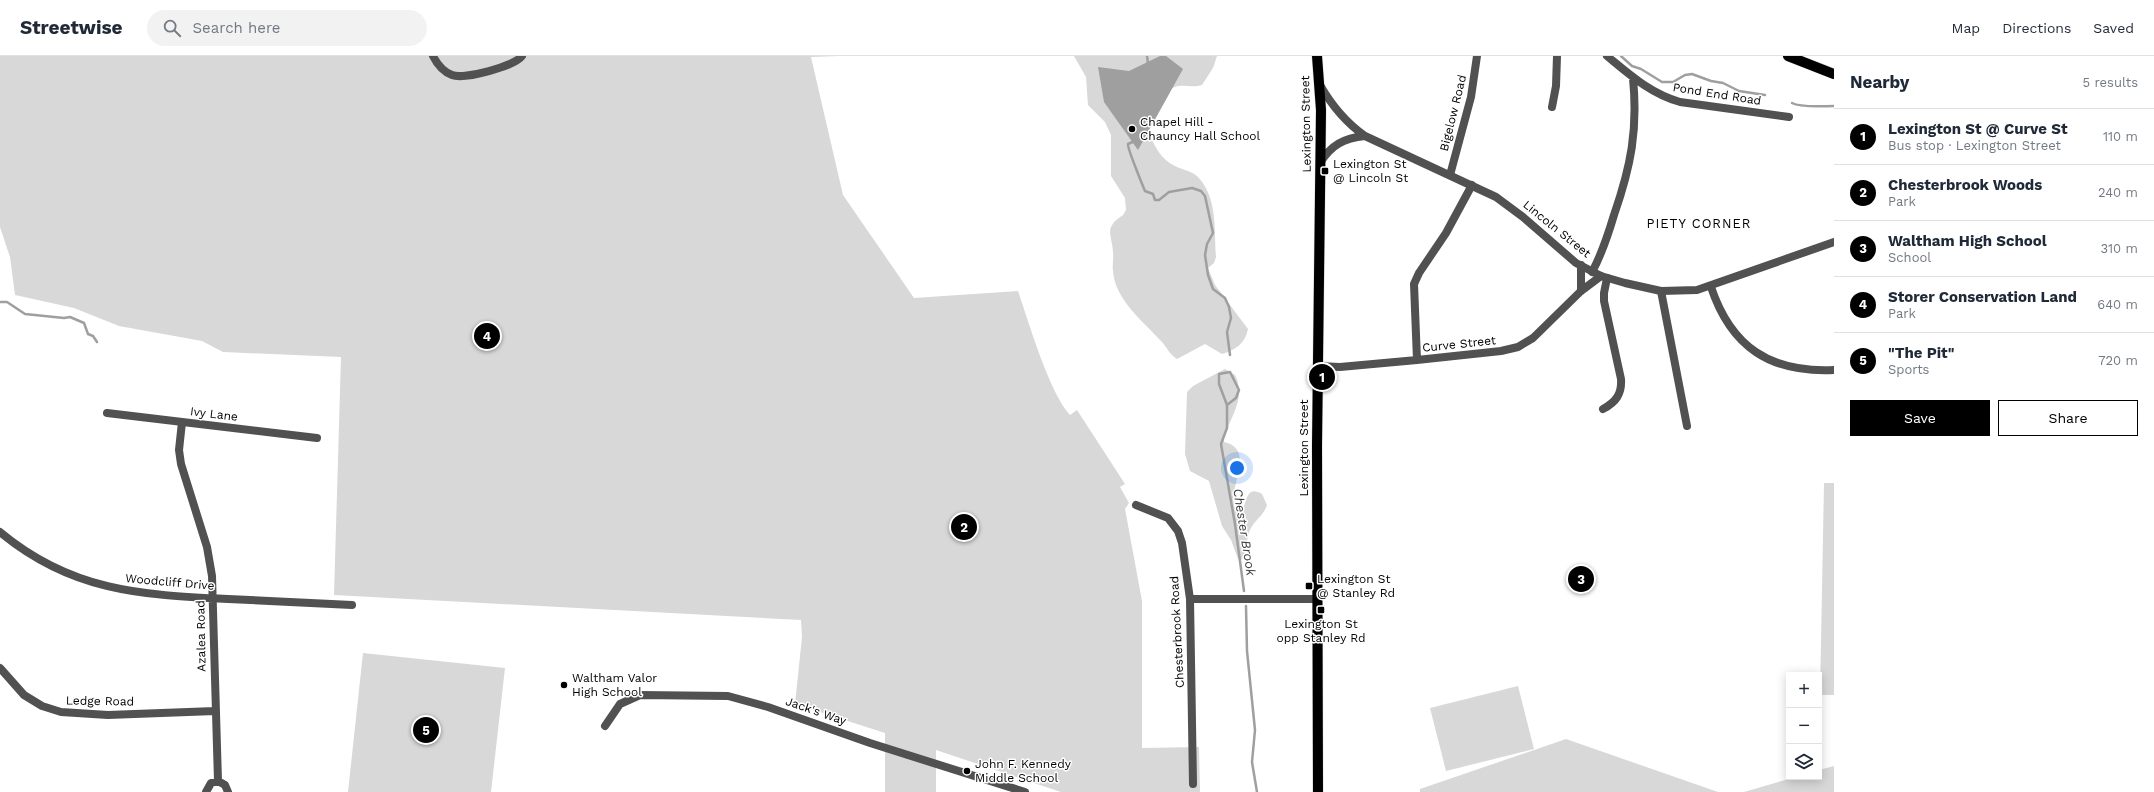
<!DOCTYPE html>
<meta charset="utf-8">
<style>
:root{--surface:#fff;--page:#f2f2f3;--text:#1f2937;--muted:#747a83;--line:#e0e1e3;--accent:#000}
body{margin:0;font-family:"Work Sans",sans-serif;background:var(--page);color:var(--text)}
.controls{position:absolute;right:12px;bottom:12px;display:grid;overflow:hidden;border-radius:0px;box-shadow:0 2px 10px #0003}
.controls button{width:36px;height:36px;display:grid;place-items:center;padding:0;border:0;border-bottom:1px solid var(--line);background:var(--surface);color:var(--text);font:20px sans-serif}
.you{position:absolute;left:1237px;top:412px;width:14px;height:14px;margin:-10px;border:3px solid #fff;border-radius:50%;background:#1a73e8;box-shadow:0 0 0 6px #1a73e833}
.badge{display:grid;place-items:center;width:26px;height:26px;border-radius:50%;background:var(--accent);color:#fff;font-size:13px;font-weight:700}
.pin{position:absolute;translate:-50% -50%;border:2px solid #fff;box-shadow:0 1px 4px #0006}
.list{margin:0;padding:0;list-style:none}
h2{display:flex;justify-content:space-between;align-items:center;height:52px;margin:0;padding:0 16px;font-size:17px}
h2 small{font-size:13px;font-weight:400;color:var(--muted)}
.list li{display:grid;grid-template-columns:26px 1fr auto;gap:12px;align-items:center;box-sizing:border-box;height:56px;padding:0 16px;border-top:1px solid var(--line)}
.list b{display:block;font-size:15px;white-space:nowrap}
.list p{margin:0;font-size:13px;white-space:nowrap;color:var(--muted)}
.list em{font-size:13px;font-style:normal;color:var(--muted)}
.actions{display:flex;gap:8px;padding:12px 16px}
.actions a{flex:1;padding:9px 0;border:1px solid var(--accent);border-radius:0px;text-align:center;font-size:14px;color:var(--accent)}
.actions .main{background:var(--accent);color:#fff}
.icon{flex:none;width:22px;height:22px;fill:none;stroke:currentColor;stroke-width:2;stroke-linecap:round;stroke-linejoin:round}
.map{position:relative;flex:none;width:1834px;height:736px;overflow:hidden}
header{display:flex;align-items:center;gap:24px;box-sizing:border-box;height:56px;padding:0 20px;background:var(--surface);border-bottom:1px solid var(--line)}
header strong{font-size:19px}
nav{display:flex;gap:22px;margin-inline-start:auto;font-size:14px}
.search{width:280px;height:36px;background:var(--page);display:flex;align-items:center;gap:10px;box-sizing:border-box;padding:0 14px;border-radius:22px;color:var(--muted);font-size:15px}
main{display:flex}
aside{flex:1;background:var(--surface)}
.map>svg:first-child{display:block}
.green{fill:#d8d8d8}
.water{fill:#9f9f9f}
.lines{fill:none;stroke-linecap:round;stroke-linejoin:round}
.stream{stroke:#9f9f9f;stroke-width:2.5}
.primary-casing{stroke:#dbdbdb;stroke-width:11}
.minor{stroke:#515151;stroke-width:8}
.tertiary{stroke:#515151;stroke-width:8}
.primary{stroke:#000;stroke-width:10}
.poi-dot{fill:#000;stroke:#fff;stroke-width:1.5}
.labels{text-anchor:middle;stroke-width:3;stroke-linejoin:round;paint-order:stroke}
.street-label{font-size:12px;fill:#000;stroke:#fff}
.poi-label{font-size:12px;fill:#000;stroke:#fff;text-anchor:start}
.neighbourhood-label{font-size:13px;letter-spacing:1px;fill:#000;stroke:#fff}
.water-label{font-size:13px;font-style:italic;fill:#404040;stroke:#fff}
</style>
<header>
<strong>Streetwise</strong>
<div class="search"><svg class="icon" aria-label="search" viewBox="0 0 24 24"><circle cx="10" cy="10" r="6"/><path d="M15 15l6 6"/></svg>Search here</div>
<nav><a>Map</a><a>Directions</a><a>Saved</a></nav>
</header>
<main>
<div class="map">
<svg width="1834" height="736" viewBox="0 0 1834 736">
<rect width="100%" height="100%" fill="#fff"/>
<!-- green -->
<path class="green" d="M 0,0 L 840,0 L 811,1 L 843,139 L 914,242 L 1018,235 C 1029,267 1049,336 1070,359 L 1077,354 L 1125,428 L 1120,431 L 1129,447 L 1125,453 L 1142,545 L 1142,692 L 1199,691 L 1200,736 L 1061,736 L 936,694 L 936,736 L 885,736 L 885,677 L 795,648 L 802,581 L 801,564 L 334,539 L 341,301 L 223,296 L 202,285 L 119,270 L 74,252 L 15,239 L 10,201 L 0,171 Z
M 1074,0 L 1217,0 L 1213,12 L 1202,29 C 1193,32 1184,28 1175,31 C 1160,35 1154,62 1148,74 C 1153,88 1161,104 1175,110 C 1183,114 1192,115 1198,121 C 1218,142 1214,175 1216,201 L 1214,207 L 1208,212 L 1215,229 L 1248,273 C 1245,288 1235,294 1222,298 L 1205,288 L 1177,303 C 1169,298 1167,291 1161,285 C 1143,265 1115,244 1113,215 C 1112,209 1114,202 1113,196 C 1112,178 1103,172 1123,159 L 1126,154 L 1125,142 L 1111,120 L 1111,79 L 1105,66 L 1088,49 L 1086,21 Z
M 1225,313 L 1235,319 C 1246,341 1232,359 1224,380 L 1224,386 C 1260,394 1221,438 1238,458 L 1242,457 C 1246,448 1246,428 1262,438 L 1267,449 C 1264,459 1256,463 1251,472 C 1245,481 1249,496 1241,504 L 1238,503 L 1231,484 L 1222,470 L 1209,425 L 1190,415 L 1185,398 L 1187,336 L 1193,330 Z
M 1824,427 L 1834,427 L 1834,639 L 1820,639 Z
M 363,597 L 505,612 L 491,736 L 348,736 Z
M 1518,630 L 1534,693 L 1446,715 L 1430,652 Z
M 1566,683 L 1718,736 L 1420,736 L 1420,733 Z
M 1834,710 L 1834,736 L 1744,736 L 1795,721 L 1819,721 L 1819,714 Z"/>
<!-- water -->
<path class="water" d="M 1160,0 L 1166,0 L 1183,13 L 1138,94 L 1104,46 L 1098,11 L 1129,15 Z"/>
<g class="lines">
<!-- stream -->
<path class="stream" d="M 1147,0 L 1148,7
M 1621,0 L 1632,10 L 1641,13 L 1662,26 L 1673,26 L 1685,19 L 1692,18 L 1711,25 L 1723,27 L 1739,35 L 1765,39
M 1792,47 C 1801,52 1823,50 1834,50
M 1135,85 L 1128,88 C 1127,91 1142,128 1145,135 L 1153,138 L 1155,144 L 1159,144 L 1169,136 L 1192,132 L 1201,135 L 1205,140 L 1213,177 L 1207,188 L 1205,199 L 1208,219 L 1213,233 L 1225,242 L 1229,251 L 1231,262 L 1227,276 L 1230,299
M 0,246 L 7,246 L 25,258 L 64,262 L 70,261 L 84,267 L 88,278 L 93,280 L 97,286
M 1227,349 L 1236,342 L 1239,334 L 1230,316 L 1219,318 L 1219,328 L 1227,349 L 1227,372 L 1221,388 L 1235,468 L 1244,535
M 1246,550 L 1247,595 L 1255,674 L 1252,706 L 1257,736"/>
<!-- primary casing -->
<g class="primary-casing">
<path id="primary" d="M 1317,0 L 1321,54 L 1317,390 L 1318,736
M 1788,0 L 1834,18"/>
</g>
<!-- minor -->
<path class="minor" d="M 433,0 C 437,8 444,16 452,19 C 464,24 515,10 522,0
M 1607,0 C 1630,19 1651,38 1680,46 L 1789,61
M 1552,51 L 1556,30 L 1557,0
M 1450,119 L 1471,41 L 1477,0
M 1581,209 L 1581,235
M 1592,216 C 1602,198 1608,179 1614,159 C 1631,110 1638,74 1633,22
M 1711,231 C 1731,291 1770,317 1834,314
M 1661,235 L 1687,370
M 1417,304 L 1414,228 L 1419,217 L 1446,177 L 1472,129
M 1317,310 L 1340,311 L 1417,304 L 1501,295 L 1518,291 L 1533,282 L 1581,235 L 1601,220
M 1603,353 C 1616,346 1622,338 1621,323 L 1604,245 L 1604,237 L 1607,222
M 107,357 L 317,382
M 182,366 L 179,394 L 181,408 L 207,491 L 212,520 L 218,725
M 1136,449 L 1168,462 L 1178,475 L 1182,487 L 1190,543 L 1193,728
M 0,476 C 71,535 140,539 228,543 C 269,545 311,547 352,549
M 1190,543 L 1317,543
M 0,612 L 24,639 L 42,650 L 61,656 L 108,659 L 215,655
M 605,670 L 620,648 L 640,639 L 728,640 L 768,651 L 870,687 L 1025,736
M 206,736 L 211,727 L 218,725 L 225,729 L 228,736"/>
<!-- tertiary -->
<path class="tertiary" d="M 1320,29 C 1332,50 1345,66 1365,80 L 1496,141 L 1523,161 L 1576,207 L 1601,220 L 1625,227 L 1661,235 L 1697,234 L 1834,186
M 1320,107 C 1331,89 1344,82 1365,80"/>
<!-- primary -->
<use href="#primary" class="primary"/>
</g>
<!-- markers -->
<g class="poi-dot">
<circle cx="1132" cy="73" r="4"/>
<rect x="1321" y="111" width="8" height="8" rx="2"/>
<rect x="1305" y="526" width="8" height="8" rx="2"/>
<rect x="1317" y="550" width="8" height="8" rx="2"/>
<circle cx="564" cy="629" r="4"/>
<circle cx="967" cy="715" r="4"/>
</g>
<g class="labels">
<!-- street labels -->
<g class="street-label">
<text transform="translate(1717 38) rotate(9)" y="4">Pond End Road</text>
<text transform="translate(1453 57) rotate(-76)" y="4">Bigelow Road</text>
<text transform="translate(1306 68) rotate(-91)" y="4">Lexington Street</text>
<text transform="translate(1557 173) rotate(39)" y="4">Lincoln Street</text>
<text transform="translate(1459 288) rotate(-6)" y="4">Curve Street</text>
<text transform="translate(214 358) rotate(7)" y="4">Ivy Lane</text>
<text transform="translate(1304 392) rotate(-90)" y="4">Lexington Street</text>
<text transform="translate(170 526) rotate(5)" y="4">Woodcliff Drive</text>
<text transform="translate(1177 576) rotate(-93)" y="4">Chesterbrook Road</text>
<text transform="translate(201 580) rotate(-91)" y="4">Azalea Road</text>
<text transform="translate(100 645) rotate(1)" y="4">Ledge Road</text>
<text transform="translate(816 655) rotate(19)" y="4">Jack's Way</text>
</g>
<!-- poi labels -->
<g class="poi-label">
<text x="1140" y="70">Chapel Hill -<tspan x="1140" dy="14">Chauncy Hall School</tspan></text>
<text x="1333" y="112">Lexington St<tspan x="1333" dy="14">@ Lincoln St</tspan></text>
<text x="1317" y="527">Lexington St<tspan x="1317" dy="14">@ Stanley Rd</tspan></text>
<text x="1321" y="572" text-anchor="middle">Lexington St<tspan x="1321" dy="14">opp Stanley Rd</tspan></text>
<text x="572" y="626">Waltham Valor<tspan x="572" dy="14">High School</tspan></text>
<text x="975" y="712">John F. Kennedy<tspan x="975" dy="14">Middle School</tspan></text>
</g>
<!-- neighbourhood labels -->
<g class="neighbourhood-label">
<text x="1699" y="172">PIETY CORNER</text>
</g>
<!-- water labels -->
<g class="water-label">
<text transform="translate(1245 476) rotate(81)" y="5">Chester Brook</text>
</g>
</g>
</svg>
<div class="controls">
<button>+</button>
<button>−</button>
<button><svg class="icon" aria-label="layers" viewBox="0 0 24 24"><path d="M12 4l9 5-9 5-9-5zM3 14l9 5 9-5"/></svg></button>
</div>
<div class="you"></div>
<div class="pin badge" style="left:1322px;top:321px">1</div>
<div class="pin badge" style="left:964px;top:471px">2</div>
<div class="pin badge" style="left:1581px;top:523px">3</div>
<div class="pin badge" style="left:487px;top:280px">4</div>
<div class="pin badge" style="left:426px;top:674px">5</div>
</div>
<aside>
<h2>Nearby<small>5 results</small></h2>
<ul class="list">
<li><span class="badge">1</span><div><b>Lexington St @ Curve St</b><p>Bus stop · Lexington Street</p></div><em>110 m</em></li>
<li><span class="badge">2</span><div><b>Chesterbrook Woods</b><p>Park</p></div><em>240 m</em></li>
<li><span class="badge">3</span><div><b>Waltham High School</b><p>School</p></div><em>310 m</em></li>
<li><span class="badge">4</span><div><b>Storer Conservation Land</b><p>Park</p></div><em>640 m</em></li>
<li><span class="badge">5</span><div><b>&quot;The Pit&quot;</b><p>Sports</p></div><em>720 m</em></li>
</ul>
<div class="actions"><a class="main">Save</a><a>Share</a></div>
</aside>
</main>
